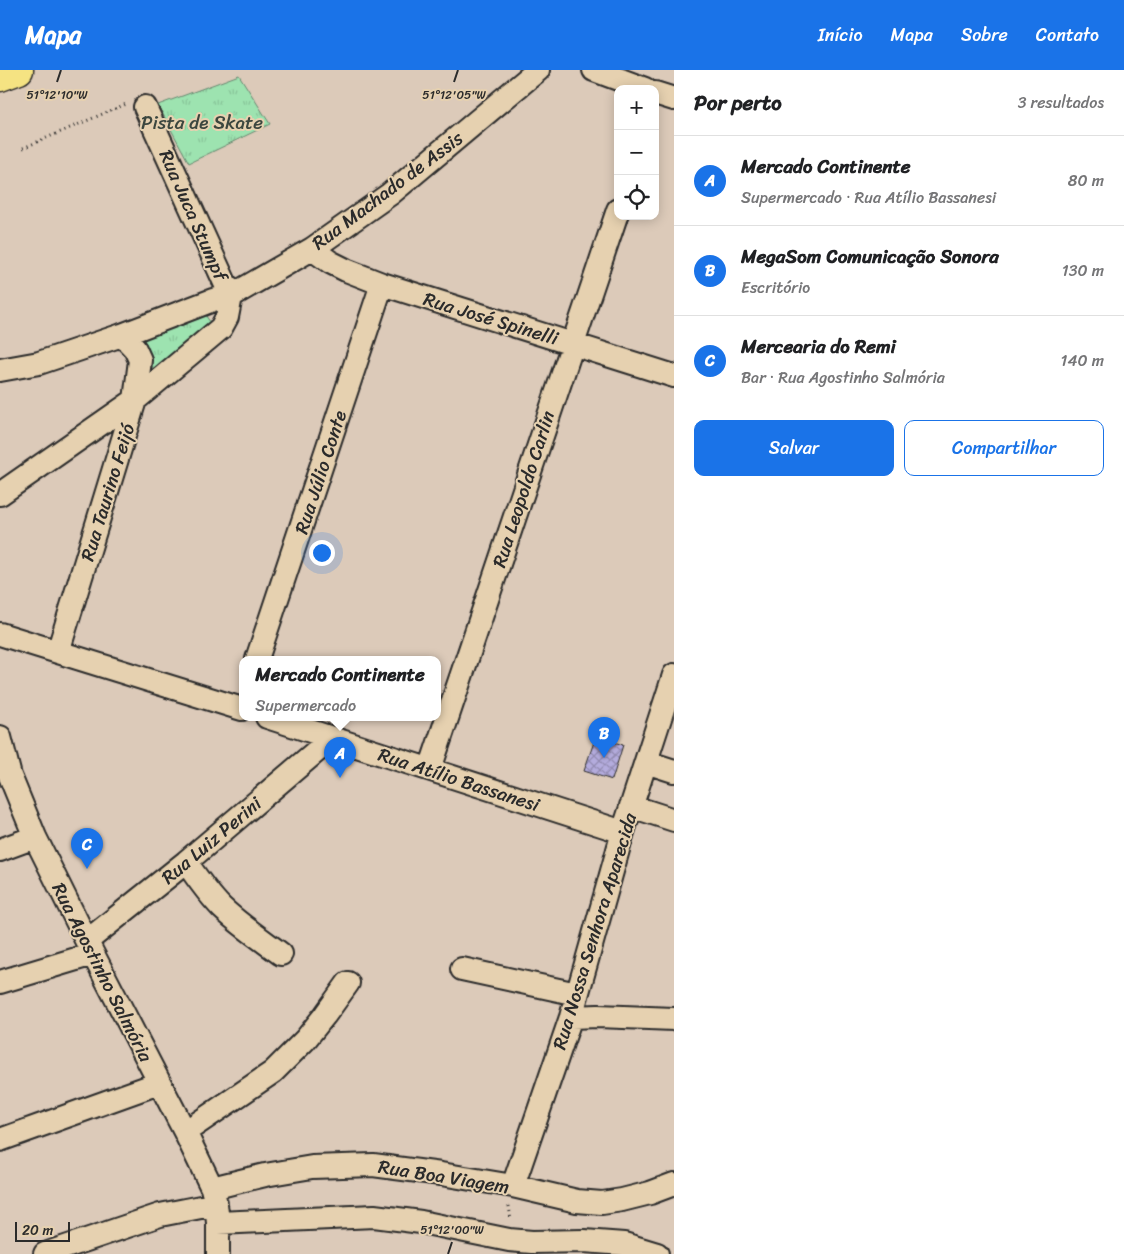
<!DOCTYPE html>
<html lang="pt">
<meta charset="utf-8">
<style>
:root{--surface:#fff;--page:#f6f6f6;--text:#202124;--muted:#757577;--line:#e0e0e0;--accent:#1a73e8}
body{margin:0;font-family:Sriracha,sans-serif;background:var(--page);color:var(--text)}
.controls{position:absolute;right:15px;top:15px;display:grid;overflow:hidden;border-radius:10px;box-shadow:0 2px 12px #0003}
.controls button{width:45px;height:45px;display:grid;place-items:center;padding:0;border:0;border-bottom:1px solid var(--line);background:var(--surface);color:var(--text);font:25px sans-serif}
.scale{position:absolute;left:15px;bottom:12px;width:55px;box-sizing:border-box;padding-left:5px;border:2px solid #2b2b2b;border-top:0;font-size:14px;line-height:18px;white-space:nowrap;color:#2b2b2b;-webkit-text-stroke:4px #e6d1b0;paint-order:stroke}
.you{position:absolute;left:321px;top:482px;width:18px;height:18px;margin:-12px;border:4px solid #fff;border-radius:50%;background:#1a73e8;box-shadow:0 0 0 8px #1a73e833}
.badge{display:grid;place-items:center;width:32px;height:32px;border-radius:50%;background:var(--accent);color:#fff;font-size:16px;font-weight:700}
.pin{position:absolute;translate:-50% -41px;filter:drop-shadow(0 1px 2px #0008)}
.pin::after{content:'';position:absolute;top:26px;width:18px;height:15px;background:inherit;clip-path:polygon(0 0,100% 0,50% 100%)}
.popup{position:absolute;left:239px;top:586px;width:202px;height:65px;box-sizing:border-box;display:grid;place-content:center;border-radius:10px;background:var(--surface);filter:drop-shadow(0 1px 4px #0005);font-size:16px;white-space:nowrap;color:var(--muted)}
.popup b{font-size:19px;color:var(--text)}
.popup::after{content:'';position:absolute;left:50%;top:100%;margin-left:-10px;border:10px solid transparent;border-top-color:var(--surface)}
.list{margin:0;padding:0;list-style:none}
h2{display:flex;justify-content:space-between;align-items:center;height:65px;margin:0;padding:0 20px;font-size:21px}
h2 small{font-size:16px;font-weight:400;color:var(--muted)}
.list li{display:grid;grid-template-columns:32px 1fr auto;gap:15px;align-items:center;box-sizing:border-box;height:90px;padding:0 20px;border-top:1px solid var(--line)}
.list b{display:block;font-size:19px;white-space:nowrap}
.list p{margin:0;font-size:16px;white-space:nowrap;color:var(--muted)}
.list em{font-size:16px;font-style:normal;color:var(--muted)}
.actions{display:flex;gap:10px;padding:15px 20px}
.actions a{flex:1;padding:11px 0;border:1px solid var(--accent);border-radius:10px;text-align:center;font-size:18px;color:var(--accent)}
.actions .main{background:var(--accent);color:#fff}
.icon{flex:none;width:28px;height:28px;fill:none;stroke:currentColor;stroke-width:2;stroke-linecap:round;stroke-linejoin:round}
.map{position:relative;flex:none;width:674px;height:1184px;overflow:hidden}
header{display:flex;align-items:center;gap:30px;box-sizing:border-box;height:70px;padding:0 25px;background:var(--accent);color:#fff}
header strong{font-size:24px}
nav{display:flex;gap:28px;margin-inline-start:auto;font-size:18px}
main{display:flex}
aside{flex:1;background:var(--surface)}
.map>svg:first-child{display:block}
.grass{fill:url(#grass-tufts);stroke:#64876e}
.building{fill:url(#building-cross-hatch);stroke:#2b2b2b}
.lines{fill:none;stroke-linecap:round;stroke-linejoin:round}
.minor-casing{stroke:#2b2b2b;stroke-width:26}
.highway-casing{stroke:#2b2b2b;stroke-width:31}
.path{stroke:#2b2b2b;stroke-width:3;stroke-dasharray:1 4;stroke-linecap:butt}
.minor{stroke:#e6d1b0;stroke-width:22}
.highway{stroke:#f5e382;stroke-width:28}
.ticks{fill:none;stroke:#2b2b2b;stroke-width:2}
.labels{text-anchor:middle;stroke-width:4;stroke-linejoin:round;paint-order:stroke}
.park-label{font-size:19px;fill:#3c473f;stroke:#e6d1b0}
.street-label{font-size:19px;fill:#2b2b2b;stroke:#e6d1b0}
.ticks-label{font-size:12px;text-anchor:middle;fill:#2b2b2b;stroke:#e6d1b0;stroke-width:4;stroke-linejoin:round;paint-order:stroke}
</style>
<header>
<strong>Mapa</strong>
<nav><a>Início</a><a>Mapa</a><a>Sobre</a><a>Contato</a></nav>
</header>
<main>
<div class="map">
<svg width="674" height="1184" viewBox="0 0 674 1184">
<defs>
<pattern id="grass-tufts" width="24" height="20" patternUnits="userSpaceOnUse" patternTransform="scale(1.25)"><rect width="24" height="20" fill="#9de3b0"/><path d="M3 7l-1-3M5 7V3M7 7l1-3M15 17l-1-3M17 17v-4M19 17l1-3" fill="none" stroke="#87c398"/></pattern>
<pattern id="building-cross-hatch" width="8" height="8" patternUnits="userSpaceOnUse" patternTransform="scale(1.25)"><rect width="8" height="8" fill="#b4acdd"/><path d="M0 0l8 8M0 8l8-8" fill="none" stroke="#938cb3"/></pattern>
</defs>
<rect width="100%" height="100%" fill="#dccab9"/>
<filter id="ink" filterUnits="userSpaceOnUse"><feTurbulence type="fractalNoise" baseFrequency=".02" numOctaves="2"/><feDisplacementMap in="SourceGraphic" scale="10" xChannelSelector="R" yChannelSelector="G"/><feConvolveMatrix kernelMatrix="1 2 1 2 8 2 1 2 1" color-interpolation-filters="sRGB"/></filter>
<g filter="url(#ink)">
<!-- grass -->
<path class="grass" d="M 239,5 L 270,54 L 189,93 L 158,35 Z
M 197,244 L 206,246 L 210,252 L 209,259 L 153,299 C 151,285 148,281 137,272 Z"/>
<!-- building -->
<path class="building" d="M 596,666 L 623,675 L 612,710 L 584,701 Z"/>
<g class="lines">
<!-- minor casing -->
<g class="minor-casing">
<path id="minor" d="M 594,0 L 645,19
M 655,23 L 674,29
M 145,37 L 231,226
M 312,179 L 330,192 L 346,200 L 382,214 L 674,306
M 0,300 L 39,293 L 122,265 L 213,230 L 231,226 L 312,179 L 390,124 L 538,0
M 0,424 L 135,330 L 221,258 L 227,247 L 231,226
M 0,564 L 242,639
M 58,582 L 135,330 L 140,290 L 135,279 L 122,265
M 257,589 L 382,214
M 267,647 L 623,762
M 0,667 L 10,706 L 35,767 L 93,884 L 185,1062 L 212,1118 L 216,1134 L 218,1153 L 218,1184
M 646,692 L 674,701
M 430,699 L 618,140
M 631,736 L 674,750
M 0,780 L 35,767
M 186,792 C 197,808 208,824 222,838 C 240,855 261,869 281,884
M 87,871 L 186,792 L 332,668
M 462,899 L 577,924
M 0,912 L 93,884
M 571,947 L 598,946 L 674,949
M 185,1062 L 273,1002 L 305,970 L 325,945 L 348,913
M 0,1070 L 159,1013
M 513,1116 L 571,947 L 623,762 L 674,605
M 212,1118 L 265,1105 L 312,1097 L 373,1095 L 441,1104 L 513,1116 L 577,1131 L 602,1133 L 622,1130 L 650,1123 L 674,1114
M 218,1153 L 374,1146 L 421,1152 L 509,1170 L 532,1172 L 584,1171 L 624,1174 L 657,1184
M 45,1184 L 160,1145 L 216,1134"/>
</g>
<!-- highway casing -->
<g class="highway-casing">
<path id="highway" d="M 0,7 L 19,0"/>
</g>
<!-- path -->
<path class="path" d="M 23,78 L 126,34
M 509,1136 L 511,1150"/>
<!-- minor -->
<use href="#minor" class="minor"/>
<!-- highway -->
<use href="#highway" class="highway"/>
</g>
</g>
<!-- ticks -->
<path class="ticks" d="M 57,12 L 61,0M 454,12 L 458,0M 448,1184 L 452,1172"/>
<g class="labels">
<!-- park labels -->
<g class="park-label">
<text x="202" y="59">Pista de Skate</text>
</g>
<!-- street labels -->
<g class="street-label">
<text transform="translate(387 120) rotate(-37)" y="7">Rua Machado de Assis</text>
<text transform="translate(194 145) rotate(66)" y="7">Rua Juca Stumpf</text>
<text transform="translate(491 248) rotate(17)" y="7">Rua José Spinelli</text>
<text transform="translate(320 402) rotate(-72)" y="7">Rua Júlio Conte</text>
<text transform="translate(523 419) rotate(-72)" y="7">Rua Leopoldo Carlin</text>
<text transform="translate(107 422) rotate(-73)" y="7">Rua Taurino Feijó</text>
<text transform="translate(459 709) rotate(18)" y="7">Rua Atílio Bassanesi</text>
<text transform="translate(211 770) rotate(-40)" y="7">Rua Luiz Perini</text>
<text transform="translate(594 861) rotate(-73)" y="7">Rua Nossa Senhora Aparecida</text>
<text transform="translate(103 902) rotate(63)" y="7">Rua Agostinho Salmória</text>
<text transform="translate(444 1106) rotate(9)" y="7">Rua Boa Viagem</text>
</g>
</g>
<g class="ticks-label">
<text x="454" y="29">51°12'05"W</text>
<text x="57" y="29">51°12'10"W</text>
<text x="452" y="1164">51°12'00"W</text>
</g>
</svg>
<div class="controls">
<button>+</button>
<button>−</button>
<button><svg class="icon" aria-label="locate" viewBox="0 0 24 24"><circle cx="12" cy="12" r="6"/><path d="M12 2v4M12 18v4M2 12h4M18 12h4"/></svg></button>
</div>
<div class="scale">20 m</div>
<div class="you"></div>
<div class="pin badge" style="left:340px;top:708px">A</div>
<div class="popup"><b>Mercado Continente</b>Supermercado</div>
<div class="pin badge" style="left:604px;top:688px">B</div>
<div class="pin badge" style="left:87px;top:799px">C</div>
</div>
<aside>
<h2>Por perto<small>3 resultados</small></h2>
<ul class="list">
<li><span class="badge">A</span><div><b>Mercado Continente</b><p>Supermercado · Rua Atílio Bassanesi</p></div><em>80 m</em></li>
<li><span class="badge">B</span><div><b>MegaSom Comunicação Sonora</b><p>Escritório</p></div><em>130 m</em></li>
<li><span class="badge">C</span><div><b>Mercearia do Remi</b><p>Bar · Rua Agostinho Salmória</p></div><em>140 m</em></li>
</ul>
<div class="actions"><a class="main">Salvar</a><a>Compartilhar</a></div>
</aside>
</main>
